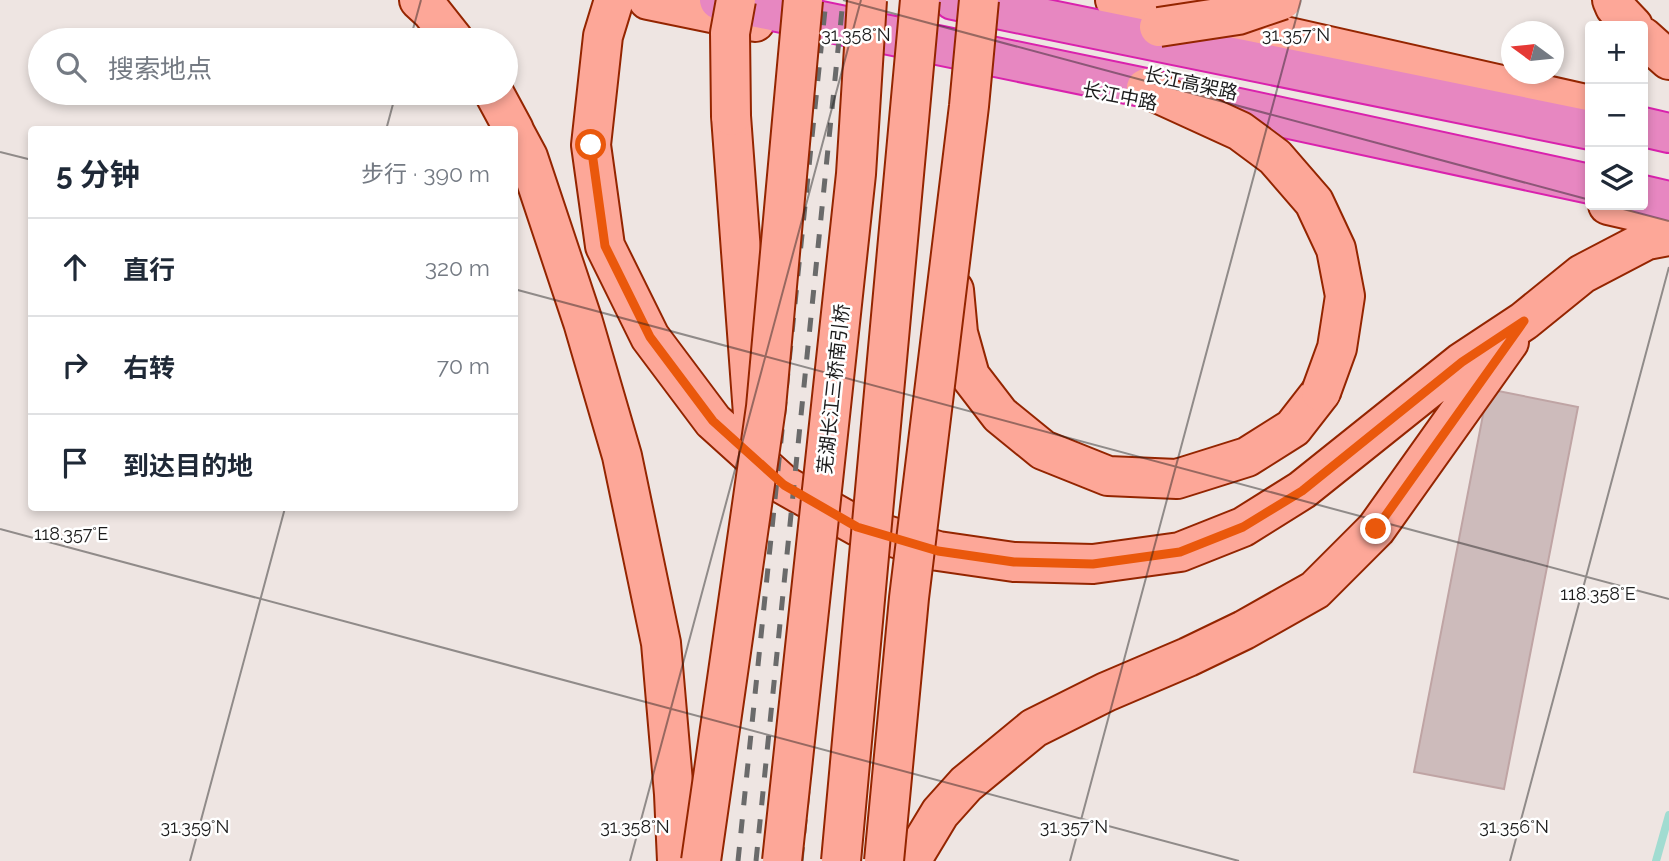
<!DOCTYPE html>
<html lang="zh">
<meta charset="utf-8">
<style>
:root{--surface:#fff;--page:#f6f6f7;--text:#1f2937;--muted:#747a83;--line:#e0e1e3}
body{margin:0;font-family:Raleway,"Noto Sans SC",sans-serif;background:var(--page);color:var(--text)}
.controls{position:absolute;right:21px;top:21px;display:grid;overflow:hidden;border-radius:7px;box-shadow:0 4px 10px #0003}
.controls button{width:63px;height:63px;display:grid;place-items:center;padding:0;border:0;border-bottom:2px solid var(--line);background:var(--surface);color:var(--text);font:35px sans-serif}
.compass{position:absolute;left:1501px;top:21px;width:63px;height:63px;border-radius:50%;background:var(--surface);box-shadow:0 4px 10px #0003;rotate:285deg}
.stop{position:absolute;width:21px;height:21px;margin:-16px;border:5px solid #ea580c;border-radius:50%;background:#fff}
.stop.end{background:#ea580c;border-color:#fff;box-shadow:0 2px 7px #0008}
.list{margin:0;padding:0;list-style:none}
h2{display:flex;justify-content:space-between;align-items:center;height:91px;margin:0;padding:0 28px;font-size:30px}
h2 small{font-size:23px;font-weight:400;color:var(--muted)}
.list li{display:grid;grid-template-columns:46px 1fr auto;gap:21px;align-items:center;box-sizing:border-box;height:98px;padding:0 28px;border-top:2px solid var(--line)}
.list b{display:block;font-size:26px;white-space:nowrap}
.list em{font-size:23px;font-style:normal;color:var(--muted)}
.icon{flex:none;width:38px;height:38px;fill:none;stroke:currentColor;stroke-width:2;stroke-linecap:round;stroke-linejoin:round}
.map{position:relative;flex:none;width:1669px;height:861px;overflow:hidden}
.search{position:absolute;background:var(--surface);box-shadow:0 4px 10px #0003;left:28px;top:28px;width:490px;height:77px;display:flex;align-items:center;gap:18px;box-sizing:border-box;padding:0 24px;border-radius:38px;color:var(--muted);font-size:26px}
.panel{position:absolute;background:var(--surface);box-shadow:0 4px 10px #0003;left:28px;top:126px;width:490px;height:385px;border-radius:7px}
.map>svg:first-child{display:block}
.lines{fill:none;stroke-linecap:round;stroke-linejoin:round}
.stream{stroke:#a1dcd1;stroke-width:8}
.building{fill:#cdbbbb;stroke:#bfa4a4;stroke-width:2}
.primary-casing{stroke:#942500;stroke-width:42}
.highway-casing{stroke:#d922ad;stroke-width:42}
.primary{stroke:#fda798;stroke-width:38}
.highway{stroke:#e787c1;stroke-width:38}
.rail{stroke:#6a6a6a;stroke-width:5;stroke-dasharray:14 14;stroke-linecap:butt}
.primary-bridge-casing{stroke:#942500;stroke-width:42;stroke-linecap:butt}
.primary-bridge{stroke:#fda798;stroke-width:38}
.route{stroke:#ea580c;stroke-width:9}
.ticks{fill:none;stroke:#1c1c1c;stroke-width:2;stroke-opacity:0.45}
.labels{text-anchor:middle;stroke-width:5;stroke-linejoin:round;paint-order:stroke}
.street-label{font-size:19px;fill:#1c1c1c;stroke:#fff}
.ticks-label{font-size:18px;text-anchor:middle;fill:#1c1c1c;stroke:#fff;stroke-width:5;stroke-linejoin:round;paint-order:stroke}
</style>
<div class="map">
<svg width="1669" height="861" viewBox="0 0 1669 861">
<rect width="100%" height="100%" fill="#eee5e2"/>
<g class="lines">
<!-- stream -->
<path class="stream" d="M 1656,861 L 1669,815"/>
</g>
<!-- building -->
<path class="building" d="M 1488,389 L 1578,407 L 1504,789 L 1414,772 Z"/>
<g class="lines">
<!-- primary casing -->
<g class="primary-casing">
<path id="primary" d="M 419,0 L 431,11 L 454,40
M 614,0 L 603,36 L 591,145 L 605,246 L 650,337 L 713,421 L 784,485 L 857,526 L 938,551 L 1014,562 L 1093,564 L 1180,552 L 1243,527 L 1302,490 L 1462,362 L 1524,321 L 1582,274 L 1647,240 L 1669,236
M 648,0 L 755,22
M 1115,0 L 1253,29 L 1590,105
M 1612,0 L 1615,7 L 1633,26
M 1643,37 L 1669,60
M 494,93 L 514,130
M 731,116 L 753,414
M 514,131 L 528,157 L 583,322 L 622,456 L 661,643 L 674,794 L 677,861
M 1608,205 L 1669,219
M 954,290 L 958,333 L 970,376 L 1000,415 L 1043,450 L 1108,476 L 1177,479 L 1247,457 L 1293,428 L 1321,392
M 911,861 L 940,813 L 966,784 L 1034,728 L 1106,692 L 1188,657 L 1244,630 L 1315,590 L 1376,529 L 1509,342"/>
</g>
<!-- highway casing -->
<g class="highway-casing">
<path id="highway" d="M 719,0 L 1146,88 L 1590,184
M 953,0 L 1590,130
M 1643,127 L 1669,133
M 1643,195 L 1669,201"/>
</g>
<!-- primary -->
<use href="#primary" class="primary"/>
<!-- highway -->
<use href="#highway" class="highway"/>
<!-- rail -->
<path class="rail" d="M 738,861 L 826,0
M 756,861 L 843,0
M 801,861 L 861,255 L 881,0"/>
<!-- primary-bridge casing -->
<g class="primary-bridge-casing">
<path id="primary-bridge" d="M 1159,27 L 1238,15 L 1282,0
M 1146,88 L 1240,131 L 1275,157 L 1314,202 L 1336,249 L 1345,296 L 1337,348 L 1321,392
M 731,116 L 730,33 L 736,0
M 701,861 L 766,407 L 803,0
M 782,861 L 856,174 L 867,0
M 841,861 L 920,0
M 884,861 L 909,598 L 969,106 L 979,0"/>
</g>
<!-- primary-bridge -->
<use href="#primary-bridge" class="primary-bridge"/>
</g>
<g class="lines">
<!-- route -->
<path class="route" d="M 591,145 L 605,246 L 650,337 L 713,421 L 784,485 L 857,527 L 938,551 L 1014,562 L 1093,564 L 1180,552 L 1243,527 L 1302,491 L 1462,362 L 1524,321 L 1376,529"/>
</g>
<!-- ticks -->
<path class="ticks" d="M 843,0 L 1590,200M 410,40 L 421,0M 386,130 L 396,93M 0,152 L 32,160M 1608,205 L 1669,221M 514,289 L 1669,599M 0,529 L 1239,861M 190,861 L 285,508M 630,861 L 861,0M 1070,861 L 1301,0M 1510,861 L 1669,267"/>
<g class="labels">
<!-- street labels -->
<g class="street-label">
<text transform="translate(1191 83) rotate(12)" y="7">长江高架路</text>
<text transform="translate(1120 96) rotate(11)" y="7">长江中路</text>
<text transform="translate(833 389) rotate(-84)" y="7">芜湖长江三桥南引桥</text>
</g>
</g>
<g class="ticks-label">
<text x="856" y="41">31.358°N</text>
<text x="1296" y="41">31.357°N</text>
<text x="71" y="540">118.357°E</text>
<text x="1598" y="600">118.358°E</text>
<text x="195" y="833">31.359°N</text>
<text x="635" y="833">31.358°N</text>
<text x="1074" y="833">31.357°N</text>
<text x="1514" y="833">31.356°N</text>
</g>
</svg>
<div class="controls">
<button>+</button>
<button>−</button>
<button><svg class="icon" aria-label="layers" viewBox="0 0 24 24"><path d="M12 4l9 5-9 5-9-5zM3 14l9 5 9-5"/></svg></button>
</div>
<svg class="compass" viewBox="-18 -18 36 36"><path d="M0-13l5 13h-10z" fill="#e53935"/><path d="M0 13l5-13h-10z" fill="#747a83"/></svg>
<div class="stop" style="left:591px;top:145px"></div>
<div class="stop end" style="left:1376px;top:529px"></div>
<div class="search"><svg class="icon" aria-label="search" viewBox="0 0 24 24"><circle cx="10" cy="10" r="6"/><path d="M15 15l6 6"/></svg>搜索地点</div>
<section class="panel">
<h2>5 分钟<small>步行 · 390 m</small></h2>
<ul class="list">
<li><svg class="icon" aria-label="ahead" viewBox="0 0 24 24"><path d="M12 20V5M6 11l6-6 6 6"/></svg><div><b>直行</b></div><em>320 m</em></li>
<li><svg class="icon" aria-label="right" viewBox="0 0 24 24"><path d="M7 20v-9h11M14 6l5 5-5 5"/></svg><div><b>右转</b></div><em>70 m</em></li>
<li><svg class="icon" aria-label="arrive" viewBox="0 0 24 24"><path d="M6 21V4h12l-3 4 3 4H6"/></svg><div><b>到达目的地</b></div></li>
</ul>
</section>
</div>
